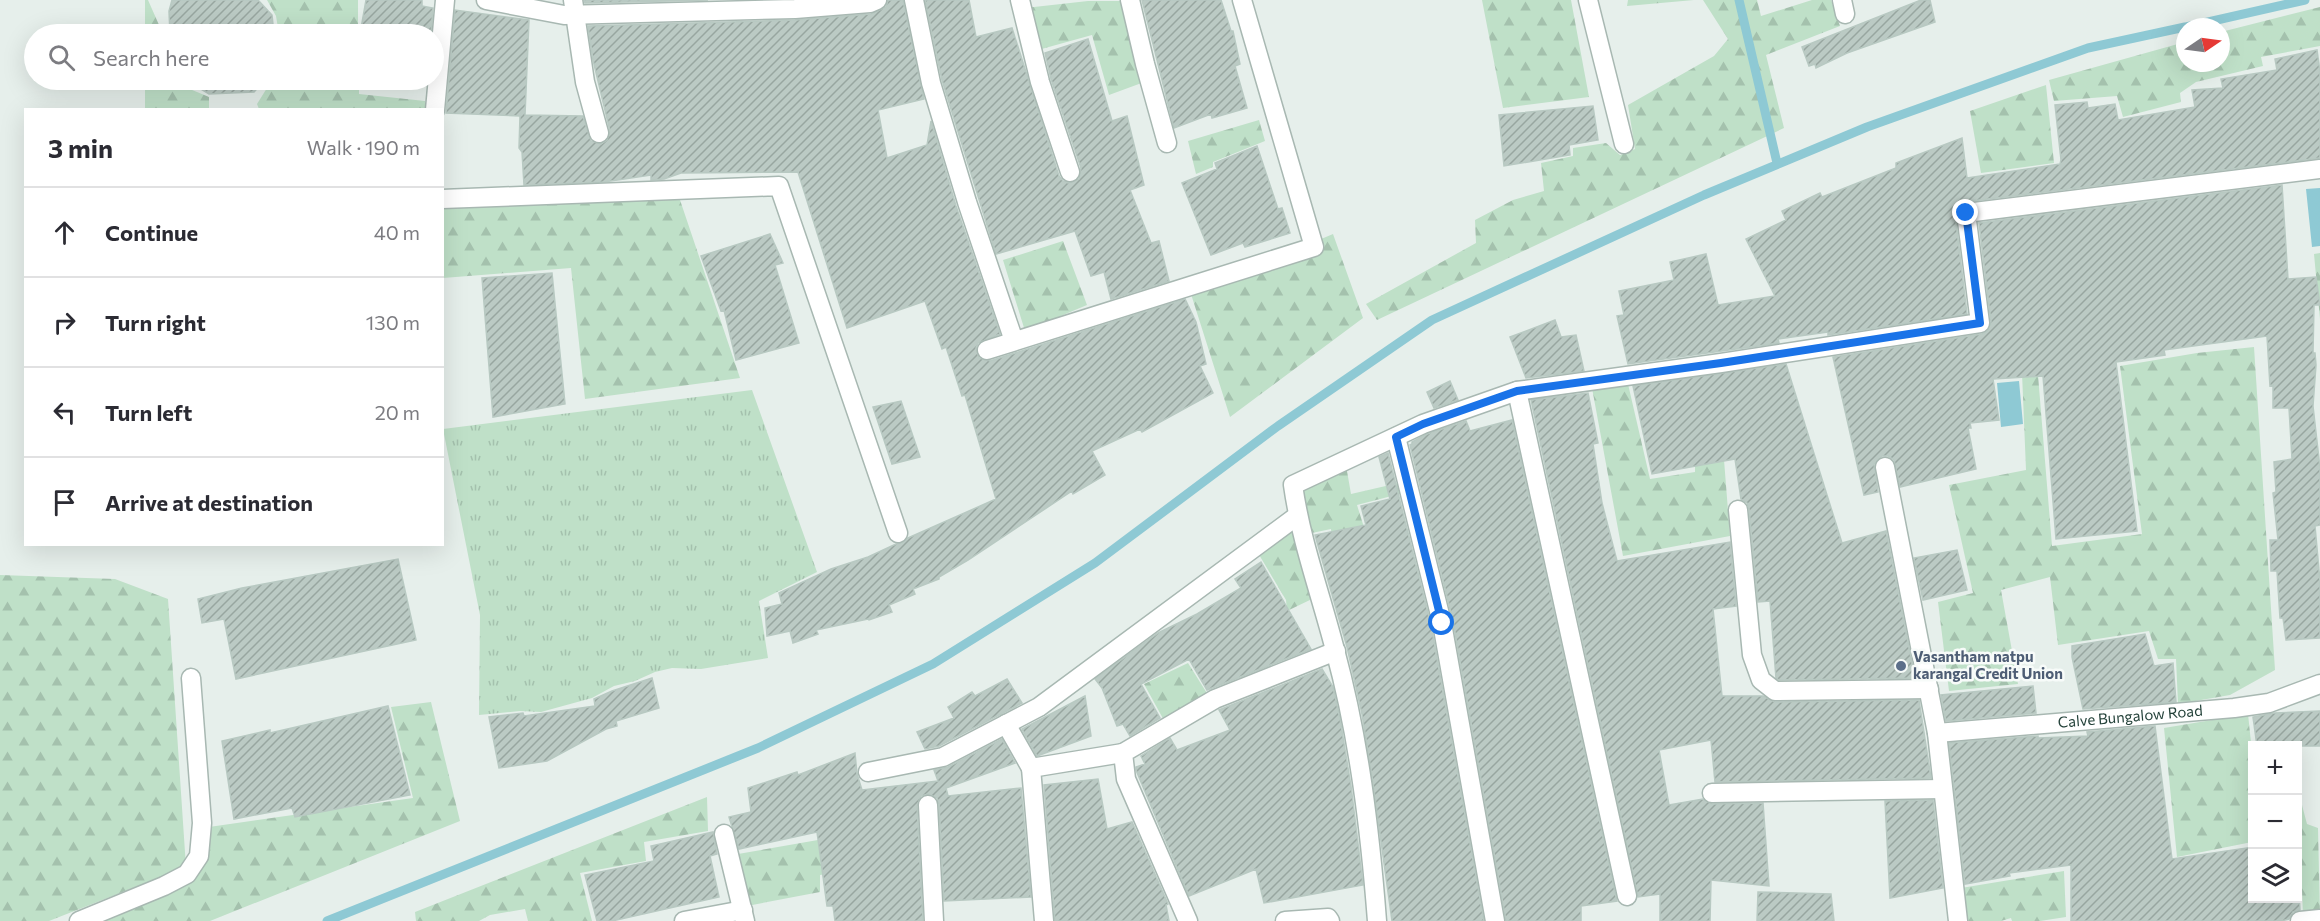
<!DOCTYPE html>
<meta charset="utf-8">
<style>
:root{--surface:#fff;--page:#f7f7f7;--text:#2b2b33;--muted:#7c7c81;--line:#e1e1e2}
body{margin:0;font-family:Commissioner,sans-serif;background:var(--page);color:var(--text)}
.controls{position:absolute;right:18px;bottom:18px;display:grid;overflow:hidden;border-radius:0px;box-shadow:0 6px 24px #0002}
.controls button{width:54px;height:54px;display:grid;place-items:center;padding:0;border:0;border-bottom:2px solid var(--line);background:var(--surface);color:var(--text);font:30px sans-serif}
.compass{position:absolute;left:2176px;top:18px;width:54px;height:54px;border-radius:50%;background:var(--surface);box-shadow:0 6px 24px #0002;rotate:77deg}
.stop{position:absolute;width:18px;height:18px;margin:-14px;border:4px solid #1a73e8;border-radius:50%;background:#fff}
.stop.end{background:#1a73e8;border-color:#fff;box-shadow:0 2px 6px #0008}
.list{margin:0;padding:0;list-style:none}
h2{display:flex;justify-content:space-between;align-items:center;height:78px;margin:0;padding:0 24px;font-size:26px}
h2 small{font-size:20px;font-weight:400;color:var(--muted)}
.list li{display:grid;grid-template-columns:39px 1fr auto;gap:18px;align-items:center;box-sizing:border-box;height:90px;padding:0 24px;border-top:2px solid var(--line)}
.list b{display:block;font-size:22px;white-space:nowrap}
.list em{font-size:20px;font-style:normal;color:var(--muted)}
.icon{flex:none;width:33px;height:33px;fill:none;stroke:currentColor;stroke-width:2;stroke-linecap:round;stroke-linejoin:round}
.map{position:relative;flex:none;width:2320px;height:921px;overflow:hidden}
.search{position:absolute;background:var(--surface);box-shadow:0 6px 24px #0002;left:24px;top:24px;width:420px;height:66px;display:flex;align-items:center;gap:15px;box-sizing:border-box;padding:0 21px;border-radius:33px;color:var(--muted);font-size:22px}
.panel{position:absolute;background:var(--surface);box-shadow:0 6px 24px #0002;left:24px;top:108px;width:420px;height:438px;border-radius:0px}
.map>svg:first-child{display:block}
.grass{fill:url(#grass-tufts)}
.forest{fill:url(#forest-firs)}
.water{fill:#8ec9d4}
.lines{fill:none;stroke-linecap:round;stroke-linejoin:round}
.stream{stroke:#8ec9d4;stroke-width:9}
.building{fill:url(#building-hatch);stroke:#b8c9c2;stroke-width:1.5}
.minor-casing{stroke:#a8b8b2;stroke-width:21}
.minor{stroke:#fff;stroke-width:18}
.route{stroke:#1a73e8;stroke-width:8}
.service-dot{fill:#5c6f8a;stroke:#f7fbf9;stroke-width:2}
.labels{text-anchor:middle;stroke-width:5;stroke-linejoin:round;paint-order:stroke}
.service-label{font-size:15px;font-weight:bold;fill:#4e5e75;stroke:#f7fbf9;text-anchor:start}
.street-label{font-size:15px;fill:#24423a;stroke:#f7fbf9}
</style>
<div class="map">
<svg width="2320" height="921" viewBox="0 0 2320 921">
<defs>
<pattern id="grass-tufts" width="24" height="20" patternUnits="userSpaceOnUse" patternTransform="scale(1.5)"><rect width="24" height="20" fill="#bfe0c8"/><path d="M3 7l-1-3M5 7V3M7 7l1-3M15 17l-1-3M17 17v-4M19 17l1-3" fill="none" stroke="#a4c1ad"/></pattern>
<pattern id="forest-firs" width="22" height="20" patternUnits="userSpaceOnUse" patternTransform="scale(1.5)"><rect width="22" height="20" fill="#bfe0c8"/><path d="M5 1l3.5 6h-7zM16 11l3.5 6h-7z" fill="#a4c1ad"/></pattern>
<pattern id="building-hatch" width="6" height="6" patternUnits="userSpaceOnUse" patternTransform="scale(1.5)"><rect width="6" height="6" fill="#bbcac4"/><path d="M-1 1l2-2M0 6l6-6M5 7l2-2" fill="none" stroke="#98a6a0"/></pattern>
</defs>
<rect width="100%" height="100%" fill="#e6efeb"/>
<!-- grass -->
<path class="grass" d="M 752,390 L 817,572 L 759,601 L 768,658 L 701,669 L 672,668 L 655,672 L 635,681 L 614,686 L 592,698 L 541,712 L 520,711 L 479,715 L 480,615 L 443,429 Z"/>
<!-- forest -->
<path class="forest" d="M 145,0 L 148,0 L 163,34 L 145,34 Z
M 267,0 L 358,0 L 358,34 L 279,34 L 276,16 Z
M 1482,0 L 1571,0 L 1589,97 L 1503,108 Z
M 1628,0 L 1694,0 L 1627,6 Z
M 1703,0 L 1757,0 L 1761,16 L 1812,0 L 1831,0 L 1840,26 L 1766,55 L 1784,128 L 1377,320 L 1366,304 L 1476,243 L 1475,220 L 1513,200 L 1544,191 L 1541,163 L 1573,156 L 1573,148 L 1606,143 L 1620,155 L 1635,149 L 1628,105 L 1714,56 L 1728,39 Z
M 1088,1 L 1127,1 L 1147,81 L 1109,95 L 1092,35 L 1038,50 L 1025,8 Z
M 2320,7 L 2320,46 L 2261,57 L 2263,66 L 2196,82 L 2180,93 L 2181,102 L 2123,117 L 2117,96 L 2054,101 L 2049,80 L 2185,42 L 2185,63 L 2221,63 L 2221,32 Z
M 145,80 L 182,80 L 185,87 L 209,97 L 209,109 L 145,109 Z
M 272,80 L 359,80 L 359,94 L 425,101 L 425,109 L 259,109 L 257,104 Z
M 2046,85 L 2054,163 L 1981,173 L 1970,111 Z
M 1259,120 L 1265,141 L 1213,162 L 1213,167 L 1196,174 L 1188,141 Z
M 678,194 L 740,378 L 585,399 L 571,268 L 443,278 L 443,208 Z
M 1333,234 L 1363,318 L 1230,417 L 1191,294 Z
M 1063,241 L 1087,305 L 1025,331 L 1003,260 Z
M 2320,253 L 2320,319 L 2314,254 Z
M 2254,347 L 2275,670 L 2230,695 L 2178,704 L 2176,659 L 2158,659 L 2149,631 L 2058,645 L 2050,577 L 2001,590 L 2018,684 L 1949,691 L 1938,602 L 1973,593 L 1949,485 L 2026,470 L 2022,373 L 2038,375 L 2052,546 L 2142,534 L 2120,366 L 2197,353 Z
M 1628,384 L 1650,479 L 1695,472 L 1695,450 L 1723,447 L 1730,536 L 1623,556 L 1592,388 Z
M 1344,470 L 1347,471 L 1351,494 L 1403,482 L 1407,492 L 1357,505 L 1367,537 L 1332,545 L 1331,529 L 1307,534 L 1297,489 Z
M 1293,525 L 1312,599 L 1287,611 L 1286,600 L 1258,553 Z
M 0,575 L 115,579 L 168,599 L 186,867 L 49,921 L 0,921 Z
M 1188,663 L 1210,698 L 1166,724 L 1144,684 Z
M 431,702 L 460,821 L 210,921 L 106,921 L 103,916 L 195,876 L 209,827 L 413,798 L 391,707 Z
M 2248,714 L 2252,752 L 2252,842 L 2177,857 L 2164,728 Z
M 2298,790 L 2307,824 L 2318,828 L 2320,915 L 2303,917 L 2300,835 L 2298,835 Z
M 707,797 L 708,831 L 644,842 L 646,861 L 580,873 L 592,921 L 528,921 L 525,909 L 490,915 L 479,921 L 416,921 L 415,912 Z
M 858,833 L 862,869 L 820,875 L 820,892 L 747,906 L 738,854 Z
M 2064,871 L 2066,917 L 2040,921 L 2012,921 L 2011,918 L 2001,921 L 1965,921 L 1961,888 Z"/>
<!-- water -->
<path class="water" d="M 2320,188 L 2320,246 L 2312,247 L 2306,189 Z
M 2019,381 L 2023,424 L 2001,427 L 1997,383 Z"/>
<g class="lines">
<!-- stream -->
<path class="stream" d="M 1739,0 L 1777,163
M 2186,27 L 2305,0
M 327,921 L 758,748 L 933,664 L 1095,563 L 1278,426 L 1432,320 L 1704,195 L 1867,127 L 2088,48 L 2185,27"/>
</g>
<!-- building -->
<path class="building" d="M 172,0 L 258,0 L 272,15 L 274,34 L 170,34 L 169,11 Z
M 366,0 L 422,0 L 422,6 L 433,8 L 431,34 L 360,34 Z
M 584,0 L 708,0 L 585,3 Z
M 888,0 L 903,0 L 924,99 L 878,110 L 887,158 L 927,145 L 931,121 L 956,206 L 1000,334 L 978,343 L 976,348 L 979,358 L 990,361 L 1185,299 L 1196,322 L 1206,364 L 1200,366 L 1213,393 L 1142,432 L 1140,429 L 1092,451 L 1105,475 L 1073,494 L 1072,491 L 968,560 L 939,577 L 939,579 L 913,589 L 915,594 L 889,605 L 892,612 L 869,620 L 868,619 L 816,630 L 818,634 L 793,643 L 790,631 L 767,636 L 765,608 L 782,604 L 779,593 L 831,569 L 868,557 L 896,544 L 902,543 L 908,538 L 996,499 L 965,395 L 962,396 L 946,347 L 942,349 L 925,301 L 847,328 L 798,172 L 681,173 L 664,179 L 651,180 L 651,175 L 604,182 L 524,185 L 522,152 L 519,148 L 520,116 L 446,113 L 455,10 L 529,20 L 525,115 L 583,116 L 591,141 L 601,144 L 607,140 L 610,131 L 593,60 L 588,26 L 795,20 L 871,14 L 886,7 Z
M 925,0 L 969,0 L 976,37 L 1012,28 L 1059,176 L 1063,181 L 1068,183 L 1079,179 L 1081,168 L 1051,79 L 1045,53 L 1088,39 L 1112,121 L 1127,116 L 1144,185 L 1130,190 L 1151,243 L 1159,241 L 1169,281 L 1111,299 L 1104,272 L 1091,276 L 1075,231 L 996,254 L 942,80 Z
M 1142,0 L 1221,0 L 1231,31 L 1233,31 L 1240,64 L 1235,66 L 1247,108 L 1212,118 L 1211,114 L 1174,128 Z
M 1921,0 L 1930,0 L 1935,22 L 1847,53 L 1816,68 L 1815,64 L 1809,66 L 1802,47 Z
M 2317,50 L 2320,71 L 2320,158 L 1964,202 L 1956,208 L 1955,214 L 1967,314 L 1828,335 L 1828,332 L 1778,339 L 1779,343 L 1628,364 L 1617,316 L 1624,315 L 1619,291 L 1674,280 L 1670,262 L 1706,254 L 1718,305 L 1775,296 L 1746,239 L 1786,220 L 1782,211 L 1820,193 L 1822,197 L 1896,168 L 1896,163 L 1962,138 L 1967,178 L 2060,164 L 2061,160 L 2055,105 L 2087,102 L 2088,108 L 2115,104 L 2118,120 L 2195,107 L 2192,90 L 2223,88 L 2221,79 L 2277,70 L 2275,59 Z
M 186,80 L 265,80 L 254,92 L 209,94 Z
M 1593,106 L 1598,140 L 1569,145 L 1570,155 L 1504,166 L 1499,115 Z
M 1257,146 L 1278,209 L 1282,208 L 1290,233 L 1245,247 L 1243,243 L 1211,255 L 1182,183 L 1217,169 L 1215,163 Z
M 2282,185 L 2288,279 L 2316,277 L 2320,305 L 2314,305 L 2313,353 L 2315,353 L 2316,365 L 2313,406 L 2320,468 L 2320,525 L 2315,526 L 2320,581 L 2320,638 L 2286,640 L 2283,618 L 2280,618 L 2277,571 L 2271,571 L 2270,540 L 2278,540 L 2273,493 L 2276,492 L 2274,462 L 2292,459 L 2289,408 L 2273,408 L 2273,385 L 2270,386 L 2267,336 L 2164,350 L 2165,355 L 2116,362 L 2137,531 L 2056,539 L 2043,376 L 1993,379 L 1999,420 L 1970,423 L 1971,428 L 1968,428 L 1976,469 L 1900,487 L 1894,460 L 1888,456 L 1882,456 L 1874,464 L 1878,492 L 1864,495 L 1833,357 L 1982,334 L 1987,331 L 1991,322 L 1979,223 Z
M 770,234 L 783,263 L 775,265 L 799,343 L 736,360 L 724,310 L 721,311 L 701,256 Z
M 552,273 L 565,404 L 493,417 L 482,278 Z
M 1555,320 L 1561,337 L 1576,335 L 1584,371 L 1526,378 L 1510,337 Z
M 1786,364 L 1842,543 L 1886,531 L 1915,678 L 1779,680 L 1776,678 L 1770,601 L 1758,602 L 1749,509 L 1747,503 L 1741,499 L 1735,459 L 1652,474 L 1633,386 Z
M 1450,381 L 1458,400 L 1434,408 L 1427,392 Z
M 1588,393 L 1598,443 L 1593,444 L 1602,503 L 1617,561 L 1730,542 L 1736,606 L 1713,609 L 1722,696 L 1763,696 L 1775,702 L 1919,700 L 1931,778 L 1715,782 L 1711,740 L 1659,750 L 1669,805 L 1703,799 L 1712,804 L 1763,803 L 1769,886 L 1711,880 L 1710,921 L 1660,921 L 1660,894 L 1638,897 L 1531,400 Z
M 901,401 L 920,457 L 892,464 L 873,407 Z
M 1512,420 L 1617,901 L 1581,906 L 1581,921 L 1506,921 L 1453,621 L 1410,445 L 1412,444 L 1412,442 L 1427,434 L 1466,421 L 1470,431 Z
M 1388,453 L 1431,625 L 1484,921 L 1392,921 L 1373,783 L 1362,714 L 1347,647 L 1315,535 L 1366,525 L 1361,506 L 1390,499 L 1379,457 Z
M 1957,550 L 1967,590 L 1923,600 L 1914,558 Z
M 398,559 L 416,640 L 236,679 L 224,619 L 202,623 L 198,599 L 242,588 Z
M 1261,562 L 1311,649 L 1207,690 L 1189,659 L 1141,684 L 1160,718 L 1130,736 L 1123,724 L 1117,726 L 1102,688 L 1095,679 L 1158,633 L 1197,614 L 1241,588 L 1235,579 Z
M 2145,634 L 2154,666 L 2173,663 L 2176,702 L 2083,709 L 2072,657 L 2072,646 Z
M 1322,669 L 1333,687 L 1340,719 L 1351,786 L 1363,885 L 1264,903 L 1256,869 L 1189,896 L 1136,770 L 1136,767 L 1145,764 L 1141,756 L 1170,738 L 1177,750 L 1230,730 L 1219,710 Z
M 652,678 L 659,708 L 616,721 L 617,726 L 606,729 L 547,761 L 499,768 L 489,717 L 523,713 L 524,716 L 595,706 L 594,699 L 612,691 Z
M 1007,679 L 1022,703 L 939,746 L 925,749 L 917,732 L 954,718 L 948,707 L 972,692 L 975,696 Z
M 2033,686 L 2036,713 L 1946,721 L 1941,695 Z
M 1085,696 L 1091,736 L 1037,756 L 1022,729 Z
M 388,706 L 410,795 L 295,817 L 292,808 L 234,819 L 222,741 L 270,730 L 270,733 Z
M 2320,711 L 2320,746 L 2257,746 L 2253,717 L 2274,713 Z
M 2155,726 L 2172,859 L 2253,847 L 2253,898 L 2298,898 L 2298,877 L 2300,910 L 2293,912 L 2289,919 L 2281,921 L 2071,921 L 2071,865 L 2009,873 L 2010,876 L 1965,884 L 1949,743 L 2038,736 L 2038,738 L 2088,736 L 2087,732 Z
M 1002,739 L 1015,763 L 946,788 L 948,796 L 1021,788 L 1031,897 L 944,901 L 939,804 L 937,798 L 928,794 L 921,796 L 917,806 L 923,921 L 835,921 L 833,906 L 827,906 L 817,832 L 739,849 L 729,817 L 751,812 L 748,788 L 797,772 L 798,775 L 855,753 L 857,774 L 862,790 L 938,781 L 934,770 L 948,767 Z
M 1098,779 L 1107,829 L 1132,822 L 1168,904 L 1166,905 L 1169,921 L 1055,921 L 1044,785 Z
M 1933,800 L 1943,888 L 1890,898 L 1885,801 Z
M 713,832 L 717,854 L 710,856 L 719,897 L 612,921 L 597,921 L 585,875 L 654,861 L 651,846 Z
M 1758,892 L 1831,894 L 1834,921 L 1757,921 Z"/>
<g class="lines">
<!-- minor casing -->
<g class="minor-casing">
<g id="minor">
<path d="M 486,0 L 564,15 L 795,9 L 870,3 L 877,0"/>
<path d="M 573,0 L 585,82 L 599,133"/>
<path d="M 914,0 L 931,83 L 967,202 L 1014,341"/>
<path d="M 1020,0 L 1040,82 L 1070,172"/>
<path d="M 1130,0 L 1145,64 L 1167,143"/>
<path d="M 1588,0 L 1624,144"/>
<path d="M 1842,0 L 1845,14"/>
<path d="M 435,110 L 445,0"/>
<path d="M 442,199 L 779,186 L 898,533"/>
<path d="M 987,350 L 1314,247 L 1242,0"/>
<path d="M 1517,391 L 1627,896"/>
<path d="M 1396,437 L 1442,623 L 1495,921"/>
<path d="M 1885,467 L 1937,733 L 1958,921"/>
<path d="M 1738,510 L 1752,655 L 1761,680 L 1775,691 L 1929,689"/>
<path d="M 1006,724 L 1031,768"/>
<path id="s1" d="M 1937,733 L 2234,708 L 2269,703 L 2320,684"/>
<path d="M 868,772 L 943,757 L 1039,707 L 1297,516"/>
<path d="M 1712,793 L 1942,789"/>
<path d="M 928,805 L 934,921"/>
<path d="M 724,834 L 745,921"/>
<path d="M 79,921 L 164,886 L 187,874 L 199,856 L 202,823 L 191,678"/>
<path d="M 684,921 L 743,910"/>
<path d="M 1044,921 L 1031,768 L 1123,753"/>
<path d="M 1188,921 L 1126,779 L 1123,753 L 1215,699 L 1336,651"/>
<path d="M 1285,921 L 1328,918 L 1330,921"/>
<path d="M 1377,921 C 1370,830 1359,738 1335,650 C 1321,595 1301,542 1293,485 L 1423,424 L 1517,391 L 1721,363 L 1980,323 L 1966,213 L 2320,169"/>
<path d="M 2300,921 L 2320,919"/>
</g>
</g>
<!-- minor -->
<use href="#minor" class="minor"/>
</g>
<g class="lines">
<!-- route -->
<path class="route" d="M 1442,623 L 1396,437 L 1423,424 L 1517,391 L 1721,363 L 1980,323 L 1966,213"/>
</g>
<!-- markers -->
<circle class="service-dot" cx="1901" cy="666" r="6"/>
<g class="labels">
<!-- service labels -->
<g class="service-label">
<text x="1913" y="662">Vasantham natpu<tspan x="1913" dy="17">karangal Credit Union</tspan></text>
</g>
<!-- street labels -->
<g class="street-label">
<text dy="5" stroke="none"><textPath href="#s1" startOffset="194">Calve Bungalow Road</textPath></text>
</g>
</g>
</svg>
<div class="controls">
<button>+</button>
<button>−</button>
<button><svg class="icon" aria-label="layers" viewBox="0 0 24 24"><path d="M12 4l9 5-9 5-9-5zM3 14l9 5 9-5"/></svg></button>
</div>
<svg class="compass" viewBox="-18 -18 36 36"><path d="M0-13l5 13h-10z" fill="#e53935"/><path d="M0 13l5-13h-10z" fill="#7c7c81"/></svg>
<div class="stop" style="left:1442px;top:623px"></div>
<div class="stop end" style="left:1966px;top:213px"></div>
<div class="search"><svg class="icon" aria-label="search" viewBox="0 0 24 24"><circle cx="10" cy="10" r="6"/><path d="M15 15l6 6"/></svg>Search here</div>
<section class="panel">
<h2>3 min<small>Walk · 190 m</small></h2>
<ul class="list">
<li><svg class="icon" aria-label="ahead" viewBox="0 0 24 24"><path d="M12 20V5M6 11l6-6 6 6"/></svg><div><b>Continue</b></div><em>40 m</em></li>
<li><svg class="icon" aria-label="right" viewBox="0 0 24 24"><path d="M7 20v-9h11M14 6l5 5-5 5"/></svg><div><b>Turn right</b></div><em>130 m</em></li>
<li><svg class="icon" aria-label="left" viewBox="0 0 24 24"><path d="M17 20v-9H6M10 6l-5 5 5 5"/></svg><div><b>Turn left</b></div><em>20 m</em></li>
<li><svg class="icon" aria-label="arrive" viewBox="0 0 24 24"><path d="M6 21V4h12l-3 4 3 4H6"/></svg><div><b>Arrive at destination</b></div></li>
</ul>
</section>
</div>
